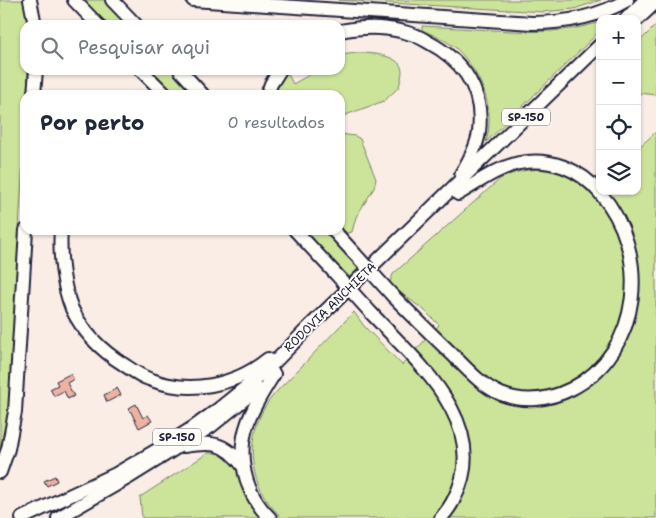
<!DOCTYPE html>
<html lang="pt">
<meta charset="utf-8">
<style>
:root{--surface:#fff;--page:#f2f2f3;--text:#1f2937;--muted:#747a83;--line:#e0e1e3}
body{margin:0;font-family:"Shantell Sans",sans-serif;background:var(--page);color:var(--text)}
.controls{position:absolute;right:15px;top:15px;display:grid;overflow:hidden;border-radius:10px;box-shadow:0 1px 4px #0004}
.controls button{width:45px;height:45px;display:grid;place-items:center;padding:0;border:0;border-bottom:1px solid var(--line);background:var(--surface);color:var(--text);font:25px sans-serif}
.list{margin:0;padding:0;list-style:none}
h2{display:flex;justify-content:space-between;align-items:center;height:65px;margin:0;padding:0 20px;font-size:21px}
h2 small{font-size:16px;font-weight:400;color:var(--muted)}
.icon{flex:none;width:28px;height:28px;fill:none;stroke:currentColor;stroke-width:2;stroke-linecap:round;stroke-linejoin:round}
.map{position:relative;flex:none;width:656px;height:518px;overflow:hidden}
.search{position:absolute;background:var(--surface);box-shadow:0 1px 4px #0004;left:20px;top:20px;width:325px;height:55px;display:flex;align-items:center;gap:12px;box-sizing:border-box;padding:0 18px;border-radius:15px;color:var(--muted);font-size:19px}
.panel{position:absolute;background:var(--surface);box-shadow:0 1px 4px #0004;left:20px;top:90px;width:325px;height:145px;border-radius:15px}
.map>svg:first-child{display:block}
.green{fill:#cce499;stroke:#77836a}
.building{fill:#ecb3a3;stroke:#22223b}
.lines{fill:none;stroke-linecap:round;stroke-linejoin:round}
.highway-casing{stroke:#22223b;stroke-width:16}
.highway{stroke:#fdfcf7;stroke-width:12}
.highway-bridge-casing{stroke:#22223b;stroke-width:16;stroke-linecap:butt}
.highway-bridge{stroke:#fdfcf7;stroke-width:12}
.labels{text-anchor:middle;stroke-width:4;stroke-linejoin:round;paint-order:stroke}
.shield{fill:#fdfcf7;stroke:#646373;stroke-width:1}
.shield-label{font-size:11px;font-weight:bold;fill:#22223b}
.street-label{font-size:12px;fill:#22223b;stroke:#fdfcf7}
</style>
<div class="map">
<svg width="656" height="518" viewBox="0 0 656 518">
<rect width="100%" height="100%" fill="#faede6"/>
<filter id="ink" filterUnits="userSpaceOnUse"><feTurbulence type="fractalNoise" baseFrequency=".02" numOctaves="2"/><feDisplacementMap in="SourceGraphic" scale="10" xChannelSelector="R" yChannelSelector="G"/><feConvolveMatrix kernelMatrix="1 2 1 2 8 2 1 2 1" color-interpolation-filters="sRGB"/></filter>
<g filter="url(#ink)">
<!-- green -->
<path class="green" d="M 0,0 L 24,0 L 28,25 L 25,25 L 25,70 L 28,70 L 27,95 L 25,95 L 25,127 L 8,416 L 3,444 L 0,451 Z
M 83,0 L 109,0 L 132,25 L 109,25 Z
M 338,0 L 601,0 L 574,9 L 543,12 Z
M 600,22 L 600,31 L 486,142 C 496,108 481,73 456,48 C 446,40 433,35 422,30 L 422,26 C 446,27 469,29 492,30 C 530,32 563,34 600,22 Z
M 656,25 L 656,95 L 639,93 L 637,87 L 637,44 Z
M 357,53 C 369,53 401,54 402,71 C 402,76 400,82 399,87 L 384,101 L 340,117 L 340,95 L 275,95 L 276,91 L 287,72 L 293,84 L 318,70 L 340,70 L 340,55 Z
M 152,70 L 174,70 L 197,95 L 171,95 L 163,87 L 162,80 Z
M 656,132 L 656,518 L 276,518 L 279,515 C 272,507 265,499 261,490 C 246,461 251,422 272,397 C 281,386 291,377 301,367 C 319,348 336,330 354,312 L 364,326 L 402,365 L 439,325 L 424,310 L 397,290 L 390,282 L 393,274 L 500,179 C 530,163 567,167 590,192 L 600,183 L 600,191 L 637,191 L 637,149 Z
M 340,134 L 355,136 L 360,139 L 376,179 L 374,188 L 356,217 L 352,232 L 347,233 L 340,226 Z
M 306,230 L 328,230 L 327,234 L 359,269 L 350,277 L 341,268 L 336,267 Z
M 208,453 L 218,453 L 227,457 L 238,472 L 249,501 L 260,518 L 142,518 L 140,497 Z"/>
<!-- building -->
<path class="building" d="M 70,374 L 74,379 L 67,383 L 74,396 L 68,399 L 64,391 L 54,396 L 50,389 L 58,385 L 56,381 Z
M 117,388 L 121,395 L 107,402 L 104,395 Z
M 136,404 L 143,418 L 148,415 L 152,421 L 139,428 L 129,408 Z
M 55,476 L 57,481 L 47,486 L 44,481 Z"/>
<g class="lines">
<!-- highway casing -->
<g class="highway-casing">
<path id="highway" d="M 30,0 L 35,25
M 74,0 L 98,25
M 112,0 L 136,25
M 193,0 L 532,23 C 566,23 598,17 627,0
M 626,19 L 645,0
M 637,20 L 656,2
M 340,31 C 360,27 380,26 400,31 C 410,33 420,37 428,42 C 464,61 484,91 479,132 C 477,147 469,161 461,174
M 141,70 L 166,95
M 180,70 L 203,95
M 34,95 L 36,70
M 267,95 L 271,84 L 280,70
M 61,230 C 59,254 63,287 72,309 C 83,332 102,351 123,364 C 132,370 140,376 149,379 C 189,395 235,386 268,359
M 295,230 L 334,272
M 333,230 L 354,253
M 392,295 C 412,315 433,336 454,356 C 468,370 482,386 501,394 C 524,403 549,400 571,389 C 643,352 651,251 600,193 C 580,169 550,157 519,163 C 497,168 477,183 458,194
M 372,314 C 417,362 493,425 454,499 C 451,506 446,512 441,518
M 184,446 C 212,442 224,441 243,466
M 0,472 L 8,449 L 15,412 L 26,230
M 22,518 L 116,474 L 164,446 L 194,427 L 220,408 L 268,369 L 311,325 L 600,45
M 58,518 L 131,476 L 210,427 L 257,389
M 270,518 C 244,493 236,455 248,422 C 254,405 264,390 274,374"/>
</g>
<!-- highway -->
<use href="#highway" class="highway"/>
<!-- highway-bridge casing -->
<g class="highway-bridge-casing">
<path id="highway-bridge" d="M 354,253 L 392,295
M 334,272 L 372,314"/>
</g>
<!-- highway-bridge -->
<use href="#highway-bridge" class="highway-bridge"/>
</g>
</g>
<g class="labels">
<!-- shield labels -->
<g class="shield">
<rect x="502" y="108.5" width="48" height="17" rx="4"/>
<rect x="153" y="428.5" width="48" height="17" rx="4"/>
</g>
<g class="shield-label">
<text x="526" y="121">SP-150</text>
<text x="177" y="441">SP-150</text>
</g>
<!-- street labels -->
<g class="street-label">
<text transform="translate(330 307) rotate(-44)" y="4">RODOVIA ANCHIETA</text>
</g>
</g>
</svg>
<div class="controls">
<button>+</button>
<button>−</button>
<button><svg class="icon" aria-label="locate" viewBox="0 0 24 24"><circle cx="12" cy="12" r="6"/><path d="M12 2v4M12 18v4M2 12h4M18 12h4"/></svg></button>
<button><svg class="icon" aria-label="layers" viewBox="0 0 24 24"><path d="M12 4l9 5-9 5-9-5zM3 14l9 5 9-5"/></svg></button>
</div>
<div class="search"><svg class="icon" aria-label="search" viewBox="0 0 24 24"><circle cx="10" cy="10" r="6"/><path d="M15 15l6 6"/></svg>Pesquisar aqui</div>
<section class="panel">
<h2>Por perto<small>0 resultados</small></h2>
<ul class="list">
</ul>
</section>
</div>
